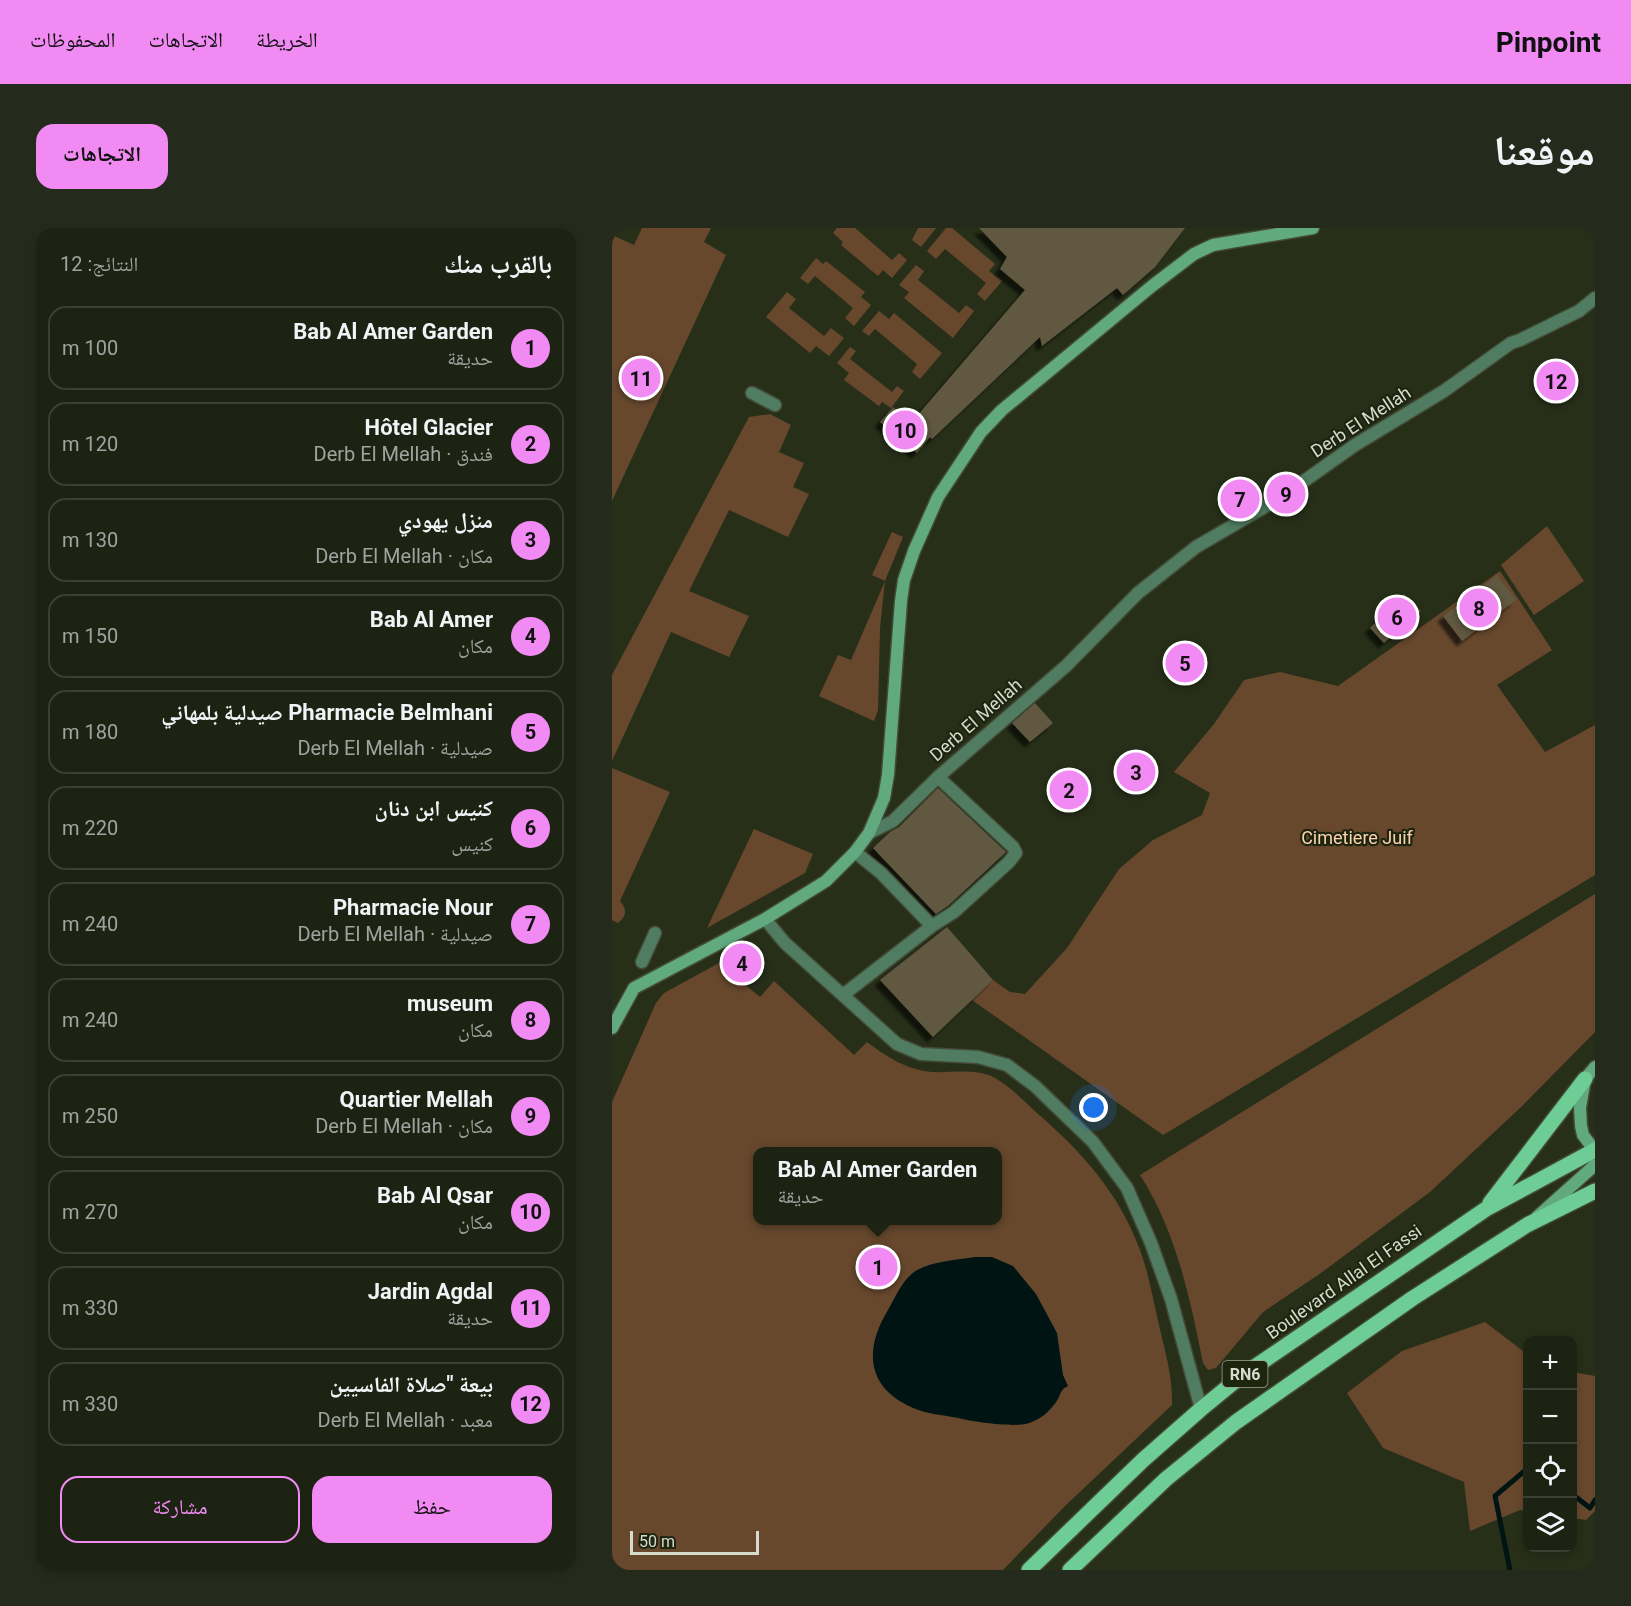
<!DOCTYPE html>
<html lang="ar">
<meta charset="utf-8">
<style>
:root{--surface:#1d2313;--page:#252b1c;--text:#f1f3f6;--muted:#a0a4a0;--line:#3b4033;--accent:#f28af3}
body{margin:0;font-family:Roboto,"Noto Naskh Arabic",sans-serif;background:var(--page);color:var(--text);direction:rtl}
.controls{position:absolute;right:18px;bottom:18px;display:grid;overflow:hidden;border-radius:12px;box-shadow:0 3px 9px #0003}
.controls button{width:54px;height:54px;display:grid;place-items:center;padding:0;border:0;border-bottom:2px solid var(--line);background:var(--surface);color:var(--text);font:30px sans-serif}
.scale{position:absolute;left:18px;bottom:15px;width:129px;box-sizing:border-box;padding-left:6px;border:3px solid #d5dbcd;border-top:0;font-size:16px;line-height:21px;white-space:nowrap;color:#d5dbcd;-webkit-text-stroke:4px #1e250f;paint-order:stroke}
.you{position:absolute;left:482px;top:880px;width:21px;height:21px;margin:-15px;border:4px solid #fff;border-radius:50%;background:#1a73e8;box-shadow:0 0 0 9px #1a73e833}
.badge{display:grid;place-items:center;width:39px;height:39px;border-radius:50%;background:var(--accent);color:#111;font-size:20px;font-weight:700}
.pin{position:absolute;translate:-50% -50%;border:3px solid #fff;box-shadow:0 2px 6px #0006}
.popup{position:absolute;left:141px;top:919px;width:249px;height:78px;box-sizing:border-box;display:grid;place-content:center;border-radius:12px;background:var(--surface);filter:drop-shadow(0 2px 4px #0005);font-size:20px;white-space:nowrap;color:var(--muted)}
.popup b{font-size:22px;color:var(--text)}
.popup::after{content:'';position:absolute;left:50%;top:100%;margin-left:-12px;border:12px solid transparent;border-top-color:var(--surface)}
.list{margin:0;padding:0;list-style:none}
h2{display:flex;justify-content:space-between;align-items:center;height:78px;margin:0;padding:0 24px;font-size:26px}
h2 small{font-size:20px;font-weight:400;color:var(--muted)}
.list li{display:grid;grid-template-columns:39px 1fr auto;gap:18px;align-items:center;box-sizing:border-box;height:84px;margin:0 12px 12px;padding:0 12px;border:2px solid var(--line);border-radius:18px}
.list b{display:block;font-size:22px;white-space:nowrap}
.list p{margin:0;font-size:20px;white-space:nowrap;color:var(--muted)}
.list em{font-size:20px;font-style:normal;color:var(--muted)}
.actions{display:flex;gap:12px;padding:18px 24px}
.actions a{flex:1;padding:14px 0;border:2px solid var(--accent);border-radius:18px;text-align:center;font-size:21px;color:var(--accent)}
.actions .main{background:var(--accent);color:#111}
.icon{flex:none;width:33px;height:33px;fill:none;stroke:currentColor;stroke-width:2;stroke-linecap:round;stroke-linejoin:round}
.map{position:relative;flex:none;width:983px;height:1342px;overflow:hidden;direction:ltr;border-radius:18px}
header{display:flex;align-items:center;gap:36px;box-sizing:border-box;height:84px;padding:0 30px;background:var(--accent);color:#111}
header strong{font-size:28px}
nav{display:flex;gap:33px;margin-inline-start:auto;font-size:21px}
.intro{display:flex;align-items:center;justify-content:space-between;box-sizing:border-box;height:144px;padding:0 36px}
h1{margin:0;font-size:42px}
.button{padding:15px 27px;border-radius:18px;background:var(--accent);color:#111;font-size:21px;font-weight:700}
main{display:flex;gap:36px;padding:0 36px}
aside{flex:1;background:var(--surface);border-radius:18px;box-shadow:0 3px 9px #0003}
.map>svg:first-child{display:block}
.green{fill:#67482d;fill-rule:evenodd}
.water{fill:#001513}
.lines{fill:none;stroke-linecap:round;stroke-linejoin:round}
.stream{stroke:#001513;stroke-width:5}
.building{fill:#60593f;filter:url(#shadow)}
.street-casing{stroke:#434b36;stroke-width:15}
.secondary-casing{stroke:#434b36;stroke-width:15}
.primary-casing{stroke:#434b36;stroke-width:18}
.street{stroke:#507c61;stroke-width:12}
.secondary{stroke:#61aa7f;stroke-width:12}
.primary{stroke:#6dcd95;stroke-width:15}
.labels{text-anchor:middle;stroke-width:4.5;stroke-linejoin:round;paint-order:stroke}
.shield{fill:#1e250f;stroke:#9ea494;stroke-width:1.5}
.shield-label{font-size:16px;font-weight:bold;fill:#d5dbcd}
.street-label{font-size:18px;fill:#d5dbcd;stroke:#1e250f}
.park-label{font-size:18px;fill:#fdd2ae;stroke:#1e250f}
</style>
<header>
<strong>Pinpoint</strong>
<nav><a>الخريطة</a><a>الاتجاهات</a><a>المحفوظات</a></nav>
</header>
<div class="intro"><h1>موقعنا</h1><a class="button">الاتجاهات</a></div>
<main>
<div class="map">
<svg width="983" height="1342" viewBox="0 0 983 1342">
<defs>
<filter id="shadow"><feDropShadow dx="-5.5" dy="5.5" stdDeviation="1.5" flood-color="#0009"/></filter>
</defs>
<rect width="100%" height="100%" fill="#272f19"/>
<!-- green -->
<path class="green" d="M 30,0 L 99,0 L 92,14 L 114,27 L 0,273 L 0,7 L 22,17 Z
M 225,0 L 243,0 L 280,32 L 287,25 L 295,32 L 280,50 L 271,42 L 266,48 L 229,17 L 231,14 L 221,5 Z
M 306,0 L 324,0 L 309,19 L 300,12 Z
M 334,0 L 340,0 L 383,36 L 377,43 L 390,53 L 373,73 L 365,66 L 374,55 L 333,21 L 324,31 L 315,23 Z
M 204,30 L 211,36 L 214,33 L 253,64 L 249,69 L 259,77 L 242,98 L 233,90 L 241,80 L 203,48 L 196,56 L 188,50 Z
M 304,37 L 312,43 L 306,52 L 347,85 L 354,77 L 362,83 L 341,110 L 292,70 L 297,64 L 287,57 Z
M 175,64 L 184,71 L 177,80 L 212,108 L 219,100 L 232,110 L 217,128 L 204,118 L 198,125 L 154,89 Z
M 267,83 L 277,91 L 282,85 L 330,125 L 308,151 L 300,144 L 305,136 L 263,101 L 257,108 L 250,103 Z
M 238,119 L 244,123 L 238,131 L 280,164 L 285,158 L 292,163 L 279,180 L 270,174 L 267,178 L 232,152 L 237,145 L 225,135 Z
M 158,186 L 179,197 L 167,224 L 192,235 L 181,259 L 197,266 L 176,309 L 117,282 L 77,363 L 137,388 L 117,429 L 59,404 L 0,533 L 0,447 L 137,189 Z
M 935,298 L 972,353 L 922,387 L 889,337 Z
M 280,304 L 291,309 L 273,353 L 268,400 L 266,482 L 262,493 L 207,468 L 226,427 L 239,432 L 273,353 L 260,347 Z
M 888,343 L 940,422 L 885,457 L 933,524 L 983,497 L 983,647 L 551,907 L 360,772 L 381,752 L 398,764 L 413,766 L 455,720 L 507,641 L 541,612 L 590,587 L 598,565 L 562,544 L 602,496 L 632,452 L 668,444 L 726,458 Z
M 0,540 L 58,564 L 8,673 C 15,681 15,688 6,695 L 0,692 Z
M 142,601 L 201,626 L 193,645 L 95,700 Z
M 983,666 L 983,804 L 908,880 L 818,964 L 709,1045 L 651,1084 L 604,1140 L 596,1142 L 591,1135 C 578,1070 564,1003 528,947 Z
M 107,735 L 148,769 L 162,753 L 242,827 L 255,814 C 275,829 295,842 320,844 C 341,845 364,840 383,850 C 399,859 412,873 425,885 C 470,924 507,965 528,1022 C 537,1046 541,1072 547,1097 C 553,1124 561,1149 560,1177 L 453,1278 L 391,1342 L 2,1342 L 0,1338 L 0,874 L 44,775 L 52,765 ZM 146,924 L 386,924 L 386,992 L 146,992 Z
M 873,1094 L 915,1126 L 915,1283 L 908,1282 L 858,1303 L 852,1254 L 771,1220 L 735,1165 L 790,1123 Z
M 961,1144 L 983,1148 L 983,1283 L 974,1292 L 961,1290 Z"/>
<!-- water -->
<path class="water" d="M 363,1029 L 380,1029 L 401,1038 L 424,1066 L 445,1105 L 451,1147 L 456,1158 C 449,1161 449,1165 446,1171 C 438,1184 428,1192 414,1196 C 398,1199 362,1194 346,1190 C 331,1187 315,1186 301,1180 C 254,1160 252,1121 276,1082 C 284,1068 291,1050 305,1042 C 322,1033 345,1032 363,1029 Z"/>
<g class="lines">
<!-- stream -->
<path class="stream" d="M 960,1266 L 978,1280 L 983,1272
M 898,1342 L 883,1268 L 915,1241"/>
</g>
<!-- building -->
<path class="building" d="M 367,0 L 573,0 L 543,39 L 511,67 L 505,60 L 430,118 L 428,109 L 320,211 L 318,209 L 305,225 L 268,194 L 281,179 L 299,195 L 413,62 L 388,41 L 395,29 Z
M 885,347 L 904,372 L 850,413 L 831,388 Z
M 792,366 L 809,383 L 772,415 L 758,400 Z
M 423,475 L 441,495 L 418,514 L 400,495 Z
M 326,560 L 394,624 L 337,677 L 324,686 L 261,620 L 278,604 L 287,599 Z
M 335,699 L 381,752 L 321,809 L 268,752 Z"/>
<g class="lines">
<!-- street casing -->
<g class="street-casing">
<path id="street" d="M 140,165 L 163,177
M 326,549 L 454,438 L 526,365 L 584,319 L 668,270 L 743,217 L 832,163 L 899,115 L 908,112 L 967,83 L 983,70
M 243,624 L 269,645 L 320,698
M 153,691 L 173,715 L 285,816 L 309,826 L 366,829 L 395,837 L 423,858 L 481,914 L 515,960 L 539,1015 L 559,1071 L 589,1181
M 30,734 L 43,705
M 231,767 L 320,698 L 342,684 L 397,634 L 404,625 L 401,619 L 326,549 L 281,593 L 257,605"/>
</g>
<!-- secondary casing -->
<g class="secondary-casing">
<path id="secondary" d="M 0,800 L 22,760 L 153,691 L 214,653 L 243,624 L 257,605 L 272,570 L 276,547 L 289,373 L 292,352 L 302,323 L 326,269 L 369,204 L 390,182 L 540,58 L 582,26 L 601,17 L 701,0
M 983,839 L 973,851 L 968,880 L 969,898 L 971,907 L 983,923
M 925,989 L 983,937"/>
</g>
<!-- primary casing -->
<g class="primary-casing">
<path id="primary" d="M 878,975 L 973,851
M 417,1342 L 531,1232 L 589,1181 L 628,1149 L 874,981 L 983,922
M 458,1342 L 554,1251 L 624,1194 L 801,1070 L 915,997 L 983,963"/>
</g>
<!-- street -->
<use href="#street" class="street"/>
<!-- secondary -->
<use href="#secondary" class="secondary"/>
<!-- primary -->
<use href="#primary" class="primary"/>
</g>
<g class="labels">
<!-- shield labels -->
<rect class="shield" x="610.5" y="1133" width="45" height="26" rx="4.5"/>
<g class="shield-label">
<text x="633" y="1152">RN6</text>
</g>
<!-- street labels -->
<g class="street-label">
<text transform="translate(749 194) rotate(-33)" y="6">Derb El Mellah</text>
<text transform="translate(364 492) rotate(-41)" y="6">Derb El Mellah</text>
<text transform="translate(732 1054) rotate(-35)" y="6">Boulevard Allal El Fassi</text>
</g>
<!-- park labels -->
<g class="park-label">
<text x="745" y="616">Cimetiere Juif</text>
</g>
</g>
</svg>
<div class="controls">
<button>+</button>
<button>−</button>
<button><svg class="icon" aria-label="locate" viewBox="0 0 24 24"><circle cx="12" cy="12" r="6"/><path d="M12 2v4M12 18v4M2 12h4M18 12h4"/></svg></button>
<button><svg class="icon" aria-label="layers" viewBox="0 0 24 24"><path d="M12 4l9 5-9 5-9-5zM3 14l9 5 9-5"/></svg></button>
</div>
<div class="scale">50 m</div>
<div class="you"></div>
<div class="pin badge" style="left:266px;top:1039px">1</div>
<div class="popup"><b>Bab Al Amer Garden</b>حديقة</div>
<div class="pin badge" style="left:457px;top:562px">2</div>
<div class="pin badge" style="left:524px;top:544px">3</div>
<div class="pin badge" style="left:130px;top:735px">4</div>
<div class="pin badge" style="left:573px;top:435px">5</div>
<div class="pin badge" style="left:785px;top:389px">6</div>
<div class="pin badge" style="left:628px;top:271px">7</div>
<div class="pin badge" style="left:867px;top:380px">8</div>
<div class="pin badge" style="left:674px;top:266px">9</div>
<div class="pin badge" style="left:293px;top:202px">10</div>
<div class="pin badge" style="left:29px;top:150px">11</div>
<div class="pin badge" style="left:944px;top:153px">12</div>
</div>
<aside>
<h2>بالقرب منك<small>النتائج: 12</small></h2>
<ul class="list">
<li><span class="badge">1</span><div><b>Bab Al Amer Garden</b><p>حديقة</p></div><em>100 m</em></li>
<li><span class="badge">2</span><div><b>Hôtel Glacier</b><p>فندق · Derb El Mellah</p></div><em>120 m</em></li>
<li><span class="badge">3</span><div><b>منزل يهودي</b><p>مكان · Derb El Mellah</p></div><em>130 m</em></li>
<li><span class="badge">4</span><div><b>Bab Al Amer</b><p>مكان</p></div><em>150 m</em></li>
<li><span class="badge">5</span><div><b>Pharmacie Belmhani صيدلية بلمهاني</b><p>صيدلية · Derb El Mellah</p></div><em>180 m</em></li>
<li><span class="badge">6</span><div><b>كنيس ابن دنان</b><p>كنيس</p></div><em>220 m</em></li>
<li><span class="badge">7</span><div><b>Pharmacie Nour</b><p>صيدلية · Derb El Mellah</p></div><em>240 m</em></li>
<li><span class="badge">8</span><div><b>museum</b><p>مكان</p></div><em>240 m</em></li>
<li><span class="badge">9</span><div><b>Quartier Mellah</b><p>مكان · Derb El Mellah</p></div><em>250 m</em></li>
<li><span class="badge">10</span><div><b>Bab Al Qsar</b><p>مكان</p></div><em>270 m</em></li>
<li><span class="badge">11</span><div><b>Jardin Agdal</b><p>حديقة</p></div><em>330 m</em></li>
<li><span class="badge">12</span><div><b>بيعة &quot;صلاة الفاسيين</b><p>معبد · Derb El Mellah</p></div><em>330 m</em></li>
</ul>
<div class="actions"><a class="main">حفظ</a><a>مشاركة</a></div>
</aside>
</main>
